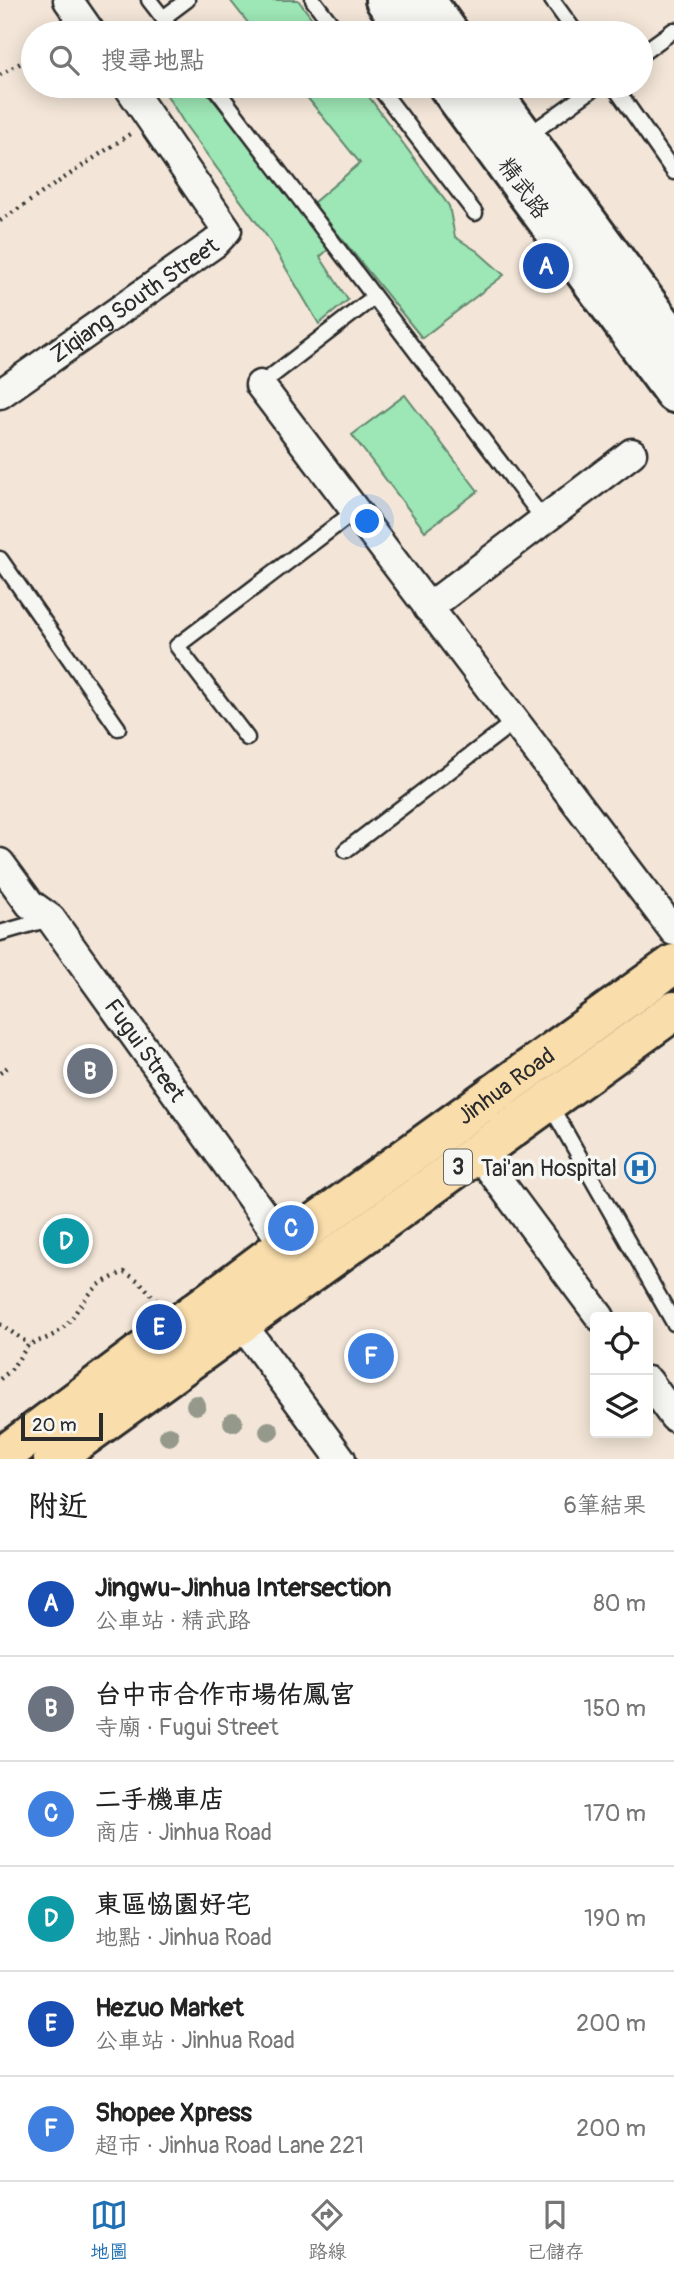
<!DOCTYPE html>
<html lang="zh-TW">
<meta charset="utf-8">
<style>
:root{--surface:#fff;--page:#f6f6f6;--text:#222;--muted:#767676;--line:#e0e0e0;--accent:#1f6fb2}
body{margin:0;font-family:Pangolin,"LXGW WenKai TC",sans-serif;background:var(--page);color:var(--text)}
.controls{position:absolute;right:21px;bottom:21px;display:grid;overflow:hidden;border-radius:7px;box-shadow:0 4px 18px #0003}
.controls button{width:63px;height:63px;display:grid;place-items:center;padding:0;border:0;border-bottom:2px solid var(--line);background:var(--surface);color:var(--text);font:35px sans-serif}
.scale{position:absolute;left:21px;bottom:18px;width:82px;box-sizing:border-box;padding-left:7px;border:4px solid #2b2b2b;border-top:0;font-size:19px;line-height:24px;white-space:nowrap;color:#2b2b2b;-webkit-text-stroke:5px #f6f6f2;paint-order:stroke}
.you{position:absolute;left:368px;top:522px;width:24px;height:24px;margin:-18px;border:5px solid #fff;border-radius:50%;background:#1a73e8;box-shadow:0 0 0 10px #1a73e833}
.badge{display:grid;place-items:center;width:46px;height:46px;border-radius:50%;background:var(--accent);color:#fff;font-size:23px;font-weight:700}
.pin{position:absolute;translate:-50% -50%;border:4px solid #fff;box-shadow:0 2px 7px #0006}
.list{margin:0;padding:0;list-style:none}
h2{display:flex;justify-content:space-between;align-items:center;height:91px;margin:0;padding:0 28px;font-size:30px}
h2 small{font-size:23px;font-weight:400;color:var(--muted)}
.list li{display:grid;grid-template-columns:46px 1fr auto;gap:21px;align-items:center;box-sizing:border-box;height:105px;padding:0 28px;border-top:2px solid var(--line)}
.list b{display:block;font-size:26px;white-space:nowrap}
.list p{margin:0;font-size:23px;white-space:nowrap;color:var(--muted)}
.list em{font-size:23px;font-style:normal;color:var(--muted)}
.icon{flex:none;width:38px;height:38px;fill:none;stroke:currentColor;stroke-width:2;stroke-linecap:round;stroke-linejoin:round}
.map{position:relative;flex:none;width:674px;height:1459px;overflow:hidden}
.search{position:absolute;background:var(--surface);box-shadow:0 4px 18px #0003;left:21px;right:21px;top:21px;height:77px;display:flex;align-items:center;gap:18px;box-sizing:border-box;padding:0 24px;border-radius:38px;color:var(--muted);font-size:26px}
.sheet{height:721px;background:var(--surface)}
nav{display:flex;justify-content:space-around;align-items:center;box-sizing:border-box;height:98px;border-top:2px solid var(--line);background:var(--surface);font-size:19px;color:var(--muted)}
nav a{display:grid;justify-items:center;gap:4px}
nav .on{color:var(--accent)}
.map>svg:first-child{display:block}
.green{fill:#9de6b5;stroke:#648870;stroke-width:2}
.lines{fill:none;stroke-linecap:round;stroke-linejoin:round}
.lane-casing{stroke:#2b2b2b;stroke-width:19}
.street-casing{stroke:#2b2b2b;stroke-width:33}
.secondary-casing{stroke:#2b2b2b;stroke-width:44}
.primary-casing{stroke:#2b2b2b;stroke-width:44}
.path{stroke:#2b2b2b;stroke-width:4.5;stroke-dasharray:2 5;stroke-linecap:butt}
.lane{stroke:#f6f6f2;stroke-width:14}
.street{stroke:#f6f6f2;stroke-width:28}
.secondary{stroke:#f6f6f2;stroke-width:38}
.primary{stroke:#f9ddab;stroke-width:38}
.tree{fill:#95998c}
.labels{text-anchor:middle;stroke-width:7;stroke-linejoin:round;paint-order:stroke}
.shield{fill:#f6f6f2;stroke:#686867;stroke-width:2}
.shield-label{font-size:21px;font-weight:bold;fill:#2b2b2b}
.street-label{font-size:23px;fill:#2b2b2b;stroke:#f6f6f2}
.poi-label{font-size:23px;fill:#2b2b2b;stroke:#f6f6f2;text-anchor:end}
</style>
<div class="map">
<svg width="674" height="1459" viewBox="0 0 674 1459">
<rect width="100%" height="100%" fill="#f3e6d8"/>
<filter id="ink" filterUnits="userSpaceOnUse"><feTurbulence type="fractalNoise" baseFrequency=".0143" numOctaves="2"/><feDisplacementMap in="SourceGraphic" scale="14" xChannelSelector="R" yChannelSelector="G"/><feConvolveMatrix kernelMatrix="1 2 1 2 8 2 1 2 1" color-interpolation-filters="sRGB"/></filter>
<g filter="url(#ink)">
<!-- green -->
<path class="green" d="M 230,0 L 298,0 L 323,33 L 256,33 Z
M 161,86 L 202,86 L 331,247 L 320,257 L 348,300 L 319,324 L 268,238 L 186,126 Z
M 298,86 L 361,86 L 449,206 L 455,237 L 477,251 L 504,275 L 422,338 L 313,203 L 360,163 Z
M 405,395 L 478,491 L 425,531 L 352,435 Z"/>
<g class="lines">
<!-- lane casing -->
<g class="lane-casing">
<path id="lane" d="M 149,0 L 163,18
M 313,0 L 338,33
M 552,0 L 576,33
M 174,33 L 163,18 L 187,0
M 641,54 L 674,30
M 214,86 L 544,520
M 378,86 L 475,213
M 614,86 L 674,172
M 526,137 L 597,86
M 260,385 L 374,297
M 0,559 L 118,728
M 247,738 L 177,646 L 355,511
M 346,850 L 515,721
M 0,933 L 49,919
M 549,1103 L 674,1323"/>
</g>
<!-- street casing -->
<g class="street-casing">
<g id="street">
<path d="M 68,0 L 91,33"/>
<path d="M 260,385 L 674,931"/>
<path id="s1" d="M 0,394 L 215,243 L 227,230 L 128,86"/>
<path d="M 428,608 L 632,453"/>
<path id="s2" d="M 0,863 L 30,904 L 51,919 L 285,1245 L 276,1260"/>
<path d="M 478,1153 L 600,1317"/>
<path d="M 250,1308 L 241,1323 L 341,1459"/>
<path d="M 648,1381 L 674,1417"/>
</g>
</g>
<!-- secondary casing -->
<g class="secondary-casing">
<path id="secondary" d="M 385,0 L 410,33
M 425,0 L 449,33
M 448,86 L 674,393
M 487,86 L 674,340"/>
</g>
<!-- primary casing -->
<g class="primary-casing">
<g id="primary">
<path id="s3" d="M 0,1458 L 285,1245 L 674,964"/>
<path d="M 53,1459 L 674,1011"/>
</g>
</g>
<!-- path -->
<path class="path" d="M 0,75 L 33,56
M 0,221 L 130,134
M 0,1073 L 8,1067
M 0,1324 L 29,1344
M 0,1379 L 10,1371 L 29,1344 C 76,1332 68,1312 99,1285 C 106,1280 116,1276 124,1272 L 139,1281 L 157,1301"/>
<!-- lane -->
<use href="#lane" class="lane"/>
<!-- street -->
<use href="#street" class="street"/>
<!-- secondary -->
<use href="#secondary" class="secondary"/>
<!-- primary -->
<use href="#primary" class="primary"/>
</g>
<!-- trees -->
<g class="tree">
<circle cx="196" cy="1405" r="10"/>
<circle cx="233" cy="1422" r="10"/>
<circle cx="269" cy="1431" r="10"/>
<circle cx="169" cy="1436" r="10"/>
</g>
</g>
<!-- icons -->
<defs>
<g id="hospital-ring" transform="scale(1.575)"><circle r="9.5" fill="#f6f6f2" stroke="#1f6fb2" stroke-width="1.5"/><path d="M-5-5h3v3.5h4V-5h3V5h-3V1.5h-4V5h-3Z" fill="#1f6fb2"/></g>
</defs>
<g fill-rule="evenodd">
<use href="#hospital-ring" x="640" y="1168"/>
</g>
<g class="labels">
<!-- shield labels -->
<rect class="shield" x="444" y="1149.5" width="28" height="35" rx="5"/>
<g class="shield-label">
<text x="458" y="1174">3</text>
</g>
<!-- street labels -->
<g class="street-label">
<text transform="translate(524 188) rotate(54)" y="8">精武路</text>
<text dy="8" stroke="none"><textPath href="#s1" startOffset="164">Ziqiang South Street</textPath></text>
<text dy="8" stroke="none"><textPath href="#s2" startOffset="238">Fugui Street</textPath></text>
<text dy="8" stroke="none"><textPath href="#s3" startOffset="628">Jinhua Road</textPath></text>
</g>
<!-- poi labels -->
<g class="poi-label">
<text x="617" y="1176">Tai'an Hospital</text>
</g>
</g>
</svg>
<div class="controls">
<button><svg class="icon" aria-label="locate" viewBox="0 0 24 24"><circle cx="12" cy="12" r="6"/><path d="M12 2v4M12 18v4M2 12h4M18 12h4"/></svg></button>
<button><svg class="icon" aria-label="layers" viewBox="0 0 24 24"><path d="M12 4l9 5-9 5-9-5zM3 14l9 5 9-5"/></svg></button>
</div>
<div class="scale">20 m</div>
<div class="you"></div>
<div class="pin badge" style="left:546px;top:266px;background:#1a4fb4">A</div>
<div class="pin badge" style="left:90px;top:1071px;background:#6b7280">B</div>
<div class="pin badge" style="left:291px;top:1228px;background:#3f7fe0">C</div>
<div class="pin badge" style="left:66px;top:1241px;background:#0f9aa8">D</div>
<div class="pin badge" style="left:159px;top:1327px;background:#1a4fb4">E</div>
<div class="pin badge" style="left:371px;top:1356px;background:#3f7fe0">F</div>
<div class="search"><svg class="icon" aria-label="search" viewBox="0 0 24 24"><circle cx="10" cy="10" r="6"/><path d="M15 15l6 6"/></svg>搜尋地點</div>
</div>
<section class="sheet">
<h2>附近<small>6筆結果</small></h2>
<ul class="list">
<li><span class="badge" style="background:#1a4fb4">A</span><div><b>Jingwu-Jinhua Intersection</b><p>公車站 · 精武路</p></div><em>80 m</em></li>
<li><span class="badge" style="background:#6b7280">B</span><div><b>台中市合作市場佑鳳宮</b><p>寺廟 · Fugui Street</p></div><em>150 m</em></li>
<li><span class="badge" style="background:#3f7fe0">C</span><div><b>二手機車店</b><p>商店 · Jinhua Road</p></div><em>170 m</em></li>
<li><span class="badge" style="background:#0f9aa8">D</span><div><b>東區恊園好宅</b><p>地點 · Jinhua Road</p></div><em>190 m</em></li>
<li><span class="badge" style="background:#1a4fb4">E</span><div><b>Hezuo Market</b><p>公車站 · Jinhua Road</p></div><em>200 m</em></li>
<li><span class="badge" style="background:#3f7fe0">F</span><div><b>Shopee Xpress</b><p>超市 · Jinhua Road Lane 221</p></div><em>200 m</em></li>
</ul>
</section>
<nav>
<a class="on"><svg class="icon" aria-label="map" viewBox="0 0 24 24"><path d="M3 6l6-2 6 2 6-2v14l-6 2-6-2-6 2zM9 4v14M15 6v14"/></svg>地圖</a>
<a><svg class="icon" aria-label="directions" viewBox="0 0 24 24"><path d="M12 3l9 9-9 9-9-9zM9 14v-3h6M13 9l2 2-2 2"/></svg>路線</a>
<a><svg class="icon" aria-label="saved" viewBox="0 0 24 24"><path d="M7 4h10v16l-5-4-5 4z"/></svg>已儲存</a>
</nav>
